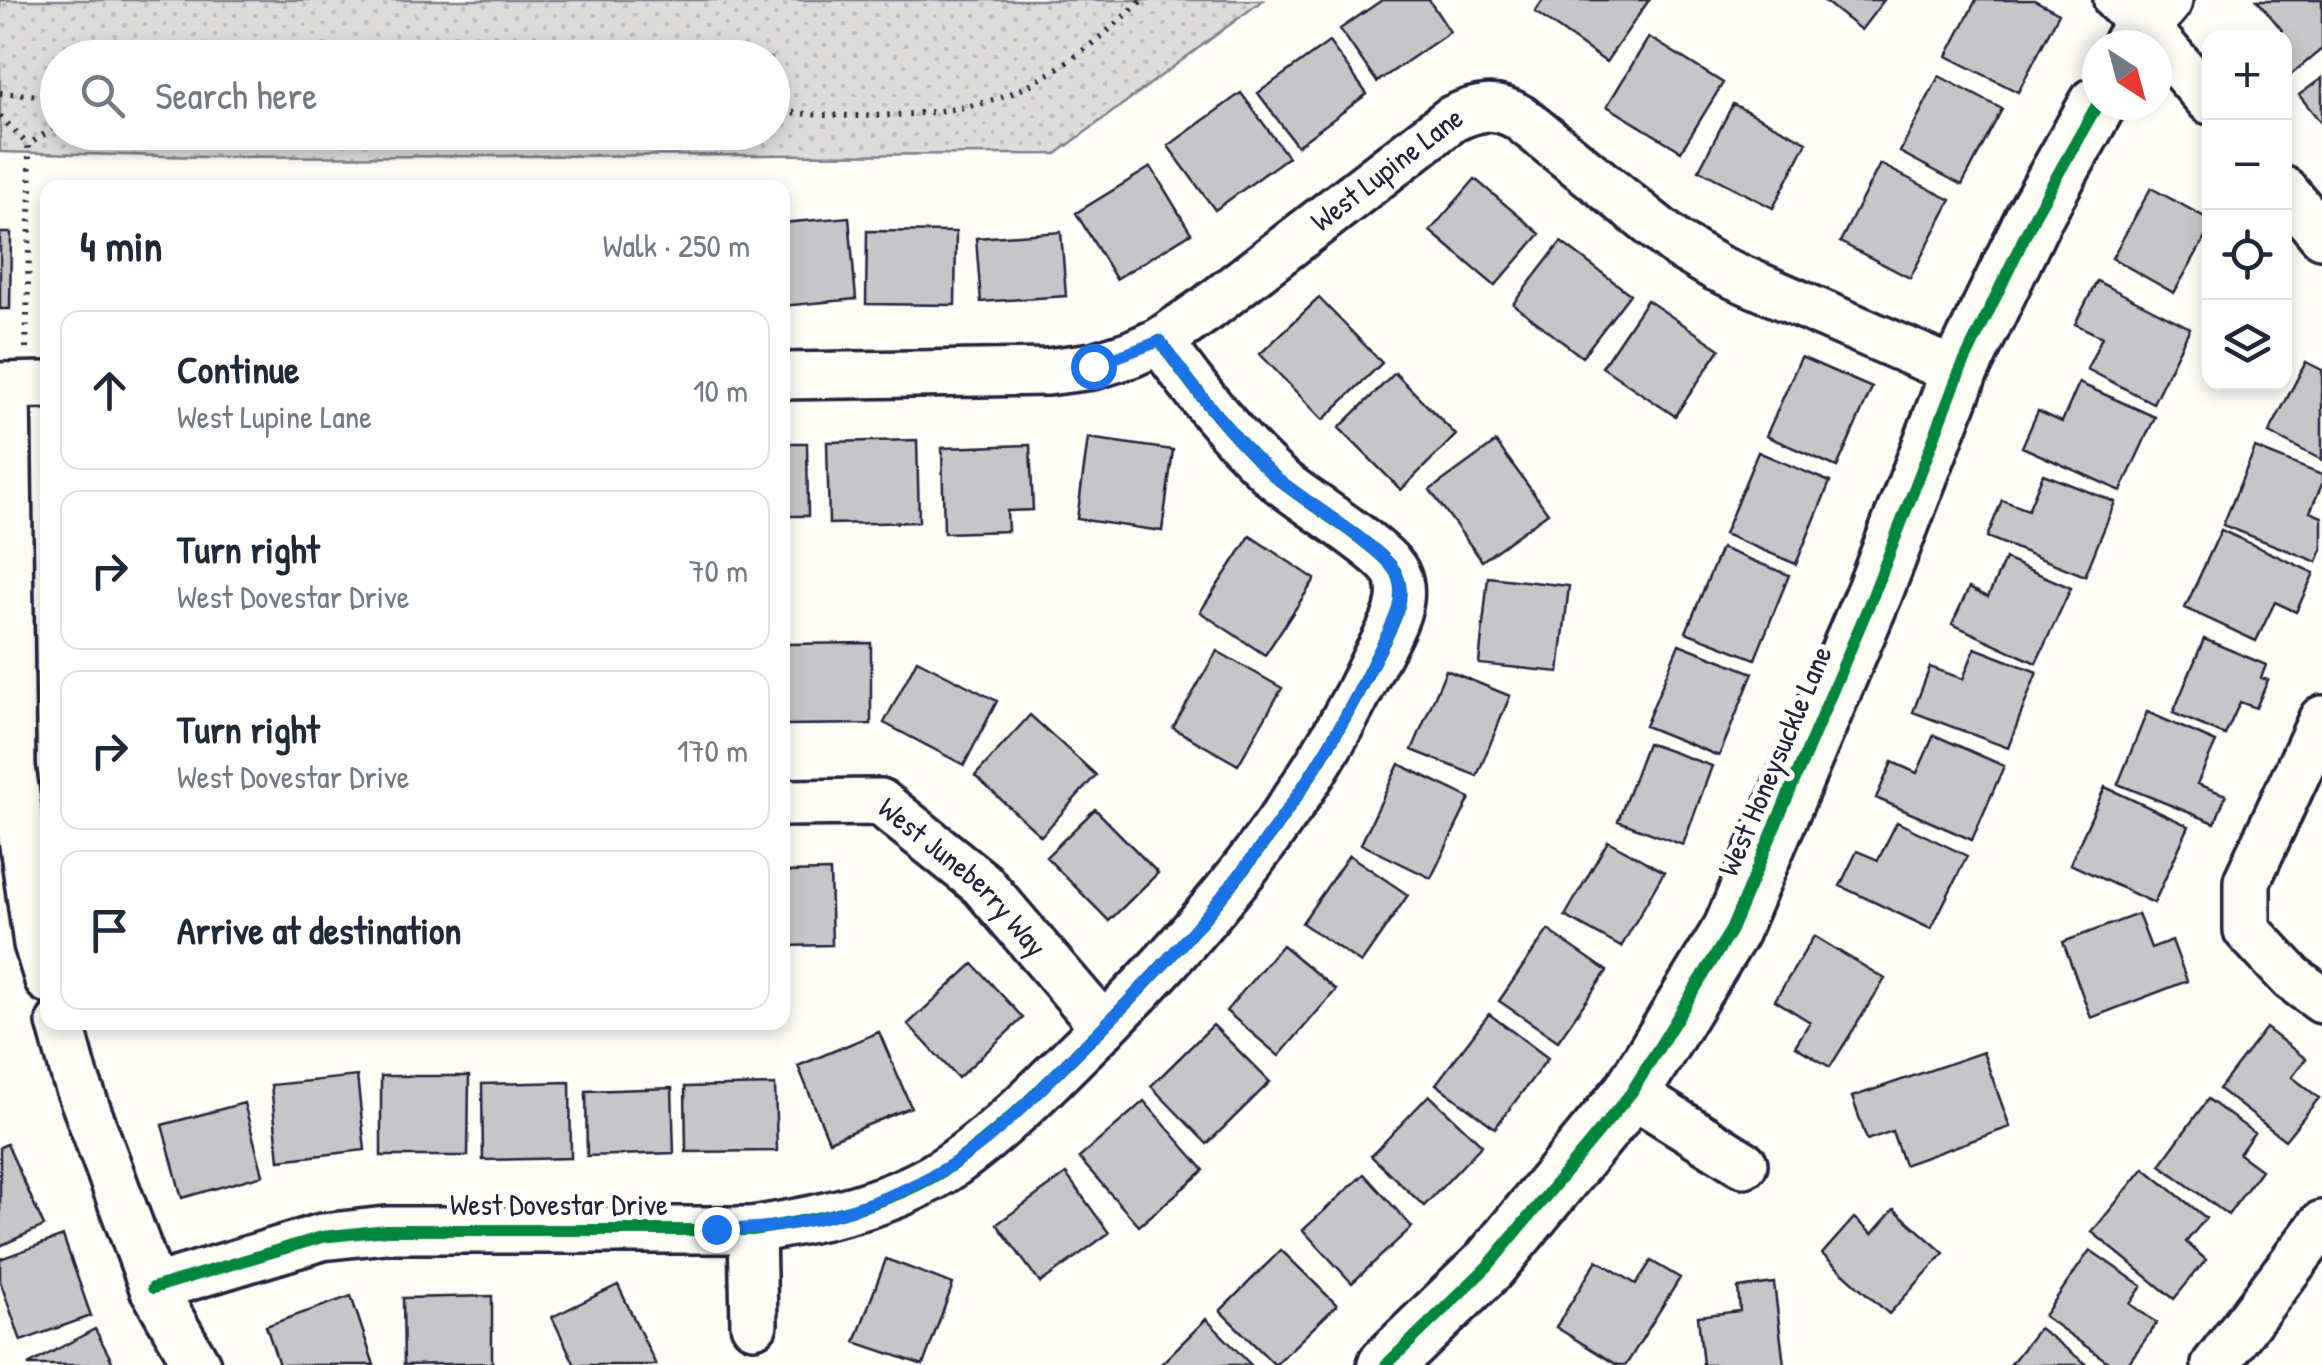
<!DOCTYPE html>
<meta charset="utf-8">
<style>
:root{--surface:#fff;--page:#f2f2f3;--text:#1f2937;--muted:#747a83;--line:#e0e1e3}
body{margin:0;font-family:"Patrick Hand",sans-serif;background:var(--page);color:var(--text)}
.controls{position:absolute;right:30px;top:30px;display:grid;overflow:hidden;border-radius:20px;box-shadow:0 5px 15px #0003}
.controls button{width:90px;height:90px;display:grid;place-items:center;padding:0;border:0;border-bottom:2px solid var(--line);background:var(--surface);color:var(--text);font:50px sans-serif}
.compass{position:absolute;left:2082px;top:30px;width:90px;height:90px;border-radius:50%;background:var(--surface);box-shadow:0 5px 15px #0003;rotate:144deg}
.stop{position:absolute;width:30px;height:30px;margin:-22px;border:8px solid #1a73e8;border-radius:50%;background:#fff}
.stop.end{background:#1a73e8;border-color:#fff;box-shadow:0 2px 10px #0008}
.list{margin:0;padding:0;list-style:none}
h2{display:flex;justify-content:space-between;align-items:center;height:130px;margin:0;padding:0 40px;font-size:42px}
h2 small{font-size:32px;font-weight:400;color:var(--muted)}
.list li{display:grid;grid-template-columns:65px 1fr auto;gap:30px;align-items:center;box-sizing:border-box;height:160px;margin:0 20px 20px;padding:0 20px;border:2px solid var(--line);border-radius:20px}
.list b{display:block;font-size:38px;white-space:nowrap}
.list p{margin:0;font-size:32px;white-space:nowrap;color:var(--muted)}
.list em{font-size:32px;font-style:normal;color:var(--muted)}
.icon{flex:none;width:55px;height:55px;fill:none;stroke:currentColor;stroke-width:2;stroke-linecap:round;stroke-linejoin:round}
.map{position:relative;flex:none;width:2322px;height:1365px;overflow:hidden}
.search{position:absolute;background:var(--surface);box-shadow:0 5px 15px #0003;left:40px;top:40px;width:750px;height:110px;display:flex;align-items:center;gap:25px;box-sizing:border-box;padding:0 35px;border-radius:55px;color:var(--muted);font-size:38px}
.panel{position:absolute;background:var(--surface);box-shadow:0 5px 15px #0003;left:40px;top:180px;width:750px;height:850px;border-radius:20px}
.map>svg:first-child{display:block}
.park{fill:url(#park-dots);stroke:#807f8b;stroke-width:2.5;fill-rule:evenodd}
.building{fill:#c6c6c8;stroke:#22223b;stroke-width:2.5}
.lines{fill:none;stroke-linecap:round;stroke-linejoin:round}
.minor-casing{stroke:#22223b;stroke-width:52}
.tertiary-casing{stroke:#22223b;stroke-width:62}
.path{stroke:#22223b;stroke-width:6;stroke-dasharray:2.5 8;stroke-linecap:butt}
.minor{stroke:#fdfcf7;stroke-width:45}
.tertiary{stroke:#fdfcf7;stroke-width:55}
.cycleway-casing{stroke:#fdfcf7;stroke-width:19}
.cycleway{stroke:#00873e;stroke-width:12}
.route{stroke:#1a73e8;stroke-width:12}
.labels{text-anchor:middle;stroke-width:10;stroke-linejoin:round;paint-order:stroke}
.street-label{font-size:30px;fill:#22223b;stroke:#fdfcf7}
</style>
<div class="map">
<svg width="2322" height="1365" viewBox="0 0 2322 1365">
<defs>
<pattern id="park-dots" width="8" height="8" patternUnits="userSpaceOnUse" patternTransform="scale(2.5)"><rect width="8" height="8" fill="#dddcdb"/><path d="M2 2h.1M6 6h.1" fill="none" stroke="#bdbcbd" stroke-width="1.8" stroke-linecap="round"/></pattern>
</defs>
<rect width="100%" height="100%" fill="#fdfcf7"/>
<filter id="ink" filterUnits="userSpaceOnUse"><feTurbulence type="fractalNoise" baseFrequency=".01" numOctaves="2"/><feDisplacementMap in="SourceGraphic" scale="20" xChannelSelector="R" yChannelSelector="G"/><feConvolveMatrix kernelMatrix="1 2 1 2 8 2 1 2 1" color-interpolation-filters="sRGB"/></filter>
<g filter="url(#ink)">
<!-- park -->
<path class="park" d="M 0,0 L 1263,0 L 1056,154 L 206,157 L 0,152 ZM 58,58 L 772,58 L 772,132 L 58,132 Z"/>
<!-- building -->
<path class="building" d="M 1382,0 L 1429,0 L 1450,32 L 1377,82 L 1340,29 Z
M 1543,0 L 1649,0 L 1606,62 L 1535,12 Z
M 1823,0 L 1884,0 L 1861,30 Z
M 1976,0 L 2034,0 L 2059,13 L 2018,92 L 1947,56 Z
M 2257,0 L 2322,0 L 2322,49 L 2288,77 L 2284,73 L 2284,38 L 2273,38 L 2282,30 Z
M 1649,37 L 1723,83 L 1681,151 L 1607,106 Z
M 1329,42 L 1367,94 L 1297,146 L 1258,93 Z
M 1939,76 L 2002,109 L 1962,185 L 1900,152 Z
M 2322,78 L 2322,124 L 2299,95 Z
M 1241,93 L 1288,157 L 1215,210 L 1168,146 Z
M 1733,104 L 1807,142 L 1773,208 L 1699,170 Z
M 1880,164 L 1951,200 L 1910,278 L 1840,242 Z
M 1151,167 L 1191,233 L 1116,279 L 1076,213 Z
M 1475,179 L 1540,234 L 1495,286 L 1430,231 Z
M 2151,188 L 2210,220 L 2210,229 L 2174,293 L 2112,258 Z
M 849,217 L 856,299 L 782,306 L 782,223 Z
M 867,231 L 956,232 L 955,305 L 866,304 Z
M 1061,232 L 1066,296 L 981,302 L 976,238 Z
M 0,233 L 11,233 L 10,309 L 0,309 Z
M 1561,242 L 1630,294 L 1582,357 L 1513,304 Z
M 2097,281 L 2190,328 L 2153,403 L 2087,369 L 2102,337 L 2075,324 Z
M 1319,298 L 1382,363 L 1323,420 L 1260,354 Z
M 1647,300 L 1720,349 L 1675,416 L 1602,367 Z
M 1801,357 L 1872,388 L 1837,467 L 1766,436 Z
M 2306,362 L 2322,370 L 2322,460 L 2269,433 Z
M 1395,373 L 1456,435 L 1401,490 L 1339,428 Z
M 2079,383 L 2155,417 L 2121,491 L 2022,447 L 2038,411 L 2062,422 Z
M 1088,438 L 1173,450 L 1162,531 L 1077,519 Z
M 917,440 L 919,522 L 829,524 L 827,442 Z
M 1496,442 L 1548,513 L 1482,561 L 1430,490 Z
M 782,443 L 807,443 L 808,516 L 782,516 Z
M 1030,445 L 1033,510 L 1007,511 L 1008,531 L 944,533 L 942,448 Z
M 2255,448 L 2322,475 L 2322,484 L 2310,512 L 2322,517 L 2322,549 L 2317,562 L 2223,525 Z
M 1758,452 L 1830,482 L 1796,564 L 1724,534 Z
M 2043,474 L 2115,502 L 2085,576 L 1987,537 L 2002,500 L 2028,510 Z
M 2221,530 L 2314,573 L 2296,612 L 2275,602 L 2256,641 L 2185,608 Z
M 1250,536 L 1315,579 L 1265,655 L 1200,612 Z
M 1721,548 L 1789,575 L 1755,659 L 1686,632 Z
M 2005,559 L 2071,588 L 2036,663 L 1952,624 L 1969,588 L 1988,597 Z
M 1488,577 L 1569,586 L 1559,672 L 1479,664 Z
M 2204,639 L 2266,665 L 2261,678 L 2268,680 L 2256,708 L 2240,702 L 2225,735 L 2173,713 Z
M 871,643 L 871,724 L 784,725 L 784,644 Z
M 1679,644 L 1753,673 L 1719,756 L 1645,726 Z
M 1975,648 L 2037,672 L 2008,748 L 1913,712 L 1930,667 L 1963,679 Z
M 1217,651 L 1282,688 L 1238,765 L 1173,728 Z
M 917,660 L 997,701 L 964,765 L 884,723 Z
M 1446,670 L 1510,696 L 1477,776 L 1412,750 Z
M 2147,712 L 2216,742 L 2197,784 L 2226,795 L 2215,823 L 2118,784 Z
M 1030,715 L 1096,775 L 1041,836 L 975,776 Z
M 1934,735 L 2004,766 L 1972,840 L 1876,798 L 1892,762 L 1917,773 Z
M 1647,743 L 1712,766 L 1683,845 L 1618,821 Z
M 1399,764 L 1470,798 L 1431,878 L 1361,844 Z
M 2105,787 L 2189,826 L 2154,903 L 2070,864 Z
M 1095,809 L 1158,873 L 1109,921 L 1046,857 Z
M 1897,822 L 1967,856 L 1931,929 L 1840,886 L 1857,851 L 1878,860 Z
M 1608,841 L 1664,872 L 1621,947 L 1565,916 Z
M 1349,855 L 1408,895 L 1361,963 L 1302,923 Z
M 830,871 L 832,945 L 782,946 L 782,872 Z
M 2138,914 L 2151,948 L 2172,940 L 2187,981 L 2091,1018 L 2063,942 Z
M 1548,930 L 1607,971 L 1558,1041 L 1499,1001 Z
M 1814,936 L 1885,979 L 1830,1067 L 1795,1046 L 1810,1022 L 1775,1000 Z
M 1282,945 L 1336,990 L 1279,1056 L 1226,1011 Z
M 973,964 L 1023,1018 L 958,1078 L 908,1024 Z
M 1489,1014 L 1548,1058 L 1495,1128 L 1436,1084 Z
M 1213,1025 L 1270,1082 L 1207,1144 L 1151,1086 Z
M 2266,1028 L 2306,1059 L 2292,1077 L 2319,1098 L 2285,1140 L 2219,1089 Z
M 879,1032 L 911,1107 L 829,1141 L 798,1066 Z
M 1983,1052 L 2010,1127 L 1904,1165 L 1892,1131 L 1867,1140 L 1852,1097 Z
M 357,1076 L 365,1150 L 279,1160 L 271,1085 Z
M 381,1076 L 469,1076 L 468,1156 L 381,1156 Z
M 570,1082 L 571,1158 L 483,1160 L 482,1084 Z
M 775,1085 L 777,1151 L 686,1152 L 685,1087 Z
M 672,1088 L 674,1153 L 587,1156 L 586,1091 Z
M 1429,1095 L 1482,1145 L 1424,1206 L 1371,1156 Z
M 2208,1099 L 2254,1133 L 2239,1154 L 2261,1170 L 2228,1215 L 2160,1165 Z
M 1144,1101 L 1204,1170 L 1139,1226 L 1079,1158 Z
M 244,1103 L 263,1175 L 182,1198 L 162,1125 Z
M 7,1144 L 44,1226 L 0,1246 L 0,1147 Z
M 2144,1168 L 2206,1218 L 2186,1242 L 2206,1260 L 2174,1299 L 2092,1232 Z
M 1066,1174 L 1109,1233 L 1040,1283 L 997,1224 Z
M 1364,1174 L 1412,1227 L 1352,1283 L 1303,1230 Z
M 1894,1209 L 1944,1253 L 1889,1314 L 1822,1254 L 1854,1218 L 1872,1234 Z
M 63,1236 L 91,1316 L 21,1341 L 0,1281 L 0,1259 Z
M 1281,1250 L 1337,1305 L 1275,1365 L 1220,1311 Z
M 2090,1250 L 2142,1286 L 2130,1304 L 2157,1323 L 2127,1365 L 2112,1365 L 2044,1316 Z
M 886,1259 L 953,1284 L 923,1365 L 855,1342 Z
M 1597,1260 L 1636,1284 L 1651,1261 L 1680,1278 L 1626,1365 L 1617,1365 L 1556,1327 Z
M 1774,1283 L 1784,1365 L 1703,1365 L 1698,1316 L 1740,1311 L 1738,1288 Z
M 618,1285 L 656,1365 L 575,1365 L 552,1317 Z
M 351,1296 L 374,1365 L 279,1365 L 266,1326 Z
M 492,1296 L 492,1363 L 404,1365 L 403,1298 Z
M 1206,1319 L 1251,1365 L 1160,1365 Z
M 2039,1328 L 2085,1363 L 2084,1365 L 2010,1365 Z
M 95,1329 L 114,1365 L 28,1365 Z"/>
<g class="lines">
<!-- minor casing -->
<g class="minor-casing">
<g id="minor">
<path d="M 2117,0 L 2143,24 L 2210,101"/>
<path d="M 2284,190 L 2322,235"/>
<path id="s1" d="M 782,376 L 1047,372 L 1093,366 L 1131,354 L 1160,341 L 1208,308 L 1452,119 C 1477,107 1496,103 1520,118 L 1678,245 L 1717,268 L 1959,373"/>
<path d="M 0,386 L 48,385"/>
<path d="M 7,386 L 12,767 L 37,944 L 48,980"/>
<path d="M 2322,719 L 2247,881 L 2247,930 L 2292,978 L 2322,1000"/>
<path id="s2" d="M 782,803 L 880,802 L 982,884 L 1104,1027"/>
<path d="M 60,1022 L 75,1077 L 153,1288 L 197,1365"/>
<path d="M 1631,1093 L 1744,1164"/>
<path d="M 752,1230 L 754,1324"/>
<path d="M 153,1288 L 322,1237 L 386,1230 L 752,1230 C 819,1219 895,1205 952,1165 C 997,1133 1037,1093 1076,1054 C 1193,941 1302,813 1372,665 C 1385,638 1411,603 1396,573 C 1384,548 1297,498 1272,474 C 1229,434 1194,389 1160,341"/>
<path d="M 2215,1365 L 2322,1224"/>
</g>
</g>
<!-- tertiary casing -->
<g class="tertiary-casing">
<path id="tertiary" d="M 2131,45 L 2143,24 L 2164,0
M 1386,1365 L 1488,1266 L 1631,1093 L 1731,930 L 1874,593 L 1959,373 L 2035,215 L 2097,105"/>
</g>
<!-- path -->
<path class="path" d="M 0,93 L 58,97
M 772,110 C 838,120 949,119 1010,94 C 1060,72 1103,37 1142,0
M 0,116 L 28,145
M 26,348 L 31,186 L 28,145 L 58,125"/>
<!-- minor -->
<use href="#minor" class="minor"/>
<!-- tertiary -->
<use href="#tertiary" class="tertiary"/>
<!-- cycleway casing -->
<g class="cycleway-casing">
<path id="cycleway" d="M 153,1288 L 322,1237 L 386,1230 L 752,1230 C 819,1219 895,1205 952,1165 C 997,1133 1037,1093 1076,1054 C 1193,941 1302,813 1372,665 C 1385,638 1411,603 1396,573 C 1384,548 1297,498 1272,474 C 1229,434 1194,389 1160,341
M 1386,1365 L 1488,1266 L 1631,1093 L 1731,930 L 1874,593 L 1959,373 L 2035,215 L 2097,105"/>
</g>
<!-- cycleway -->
<use href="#cycleway" class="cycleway"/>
</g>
</g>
<g class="lines" filter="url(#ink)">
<!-- route -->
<path class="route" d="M 716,1229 C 794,1232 879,1207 946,1168 C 991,1142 1030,1100 1066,1064 C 1189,945 1302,814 1376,657 C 1387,633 1410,600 1396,573 C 1383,547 1298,498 1272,474 C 1229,434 1194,389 1160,341 L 1093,366"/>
</g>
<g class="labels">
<!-- street labels -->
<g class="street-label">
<text dy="10" stroke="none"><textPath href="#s1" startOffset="668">West Lupine Lane</textPath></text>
<text transform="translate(1775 761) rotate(-67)" y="10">West Honeysuckle Lane</text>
<text dy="10" stroke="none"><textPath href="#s2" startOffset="210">West Juneberry Way</textPath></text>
<text x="559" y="1215">West Dovestar Drive</text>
</g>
</g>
</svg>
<div class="controls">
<button>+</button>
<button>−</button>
<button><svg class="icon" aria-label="locate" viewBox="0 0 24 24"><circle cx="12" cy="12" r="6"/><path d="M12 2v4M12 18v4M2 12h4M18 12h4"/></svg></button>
<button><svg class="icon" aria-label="layers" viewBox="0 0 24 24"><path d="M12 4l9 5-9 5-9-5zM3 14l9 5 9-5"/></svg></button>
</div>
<svg class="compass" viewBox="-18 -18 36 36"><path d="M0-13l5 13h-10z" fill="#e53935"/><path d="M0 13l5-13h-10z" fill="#747a83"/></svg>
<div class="stop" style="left:1093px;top:366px"></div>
<div class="stop end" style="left:716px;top:1229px"></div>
<div class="search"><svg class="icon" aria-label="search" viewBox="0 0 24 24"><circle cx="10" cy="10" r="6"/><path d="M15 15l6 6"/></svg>Search here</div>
<section class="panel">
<h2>4 min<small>Walk · 250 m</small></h2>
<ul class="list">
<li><svg class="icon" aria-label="ahead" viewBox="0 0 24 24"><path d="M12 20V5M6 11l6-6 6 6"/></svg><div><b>Continue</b><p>West Lupine Lane</p></div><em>10 m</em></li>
<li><svg class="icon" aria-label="right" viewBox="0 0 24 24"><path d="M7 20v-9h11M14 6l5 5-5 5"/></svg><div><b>Turn right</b><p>West Dovestar Drive</p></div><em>70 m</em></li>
<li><svg class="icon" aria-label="right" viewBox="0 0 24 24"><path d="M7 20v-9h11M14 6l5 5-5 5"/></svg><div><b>Turn right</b><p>West Dovestar Drive</p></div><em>170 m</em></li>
<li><svg class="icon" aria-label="arrive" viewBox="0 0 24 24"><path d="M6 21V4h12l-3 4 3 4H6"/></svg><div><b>Arrive at destination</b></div></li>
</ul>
</section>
</div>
